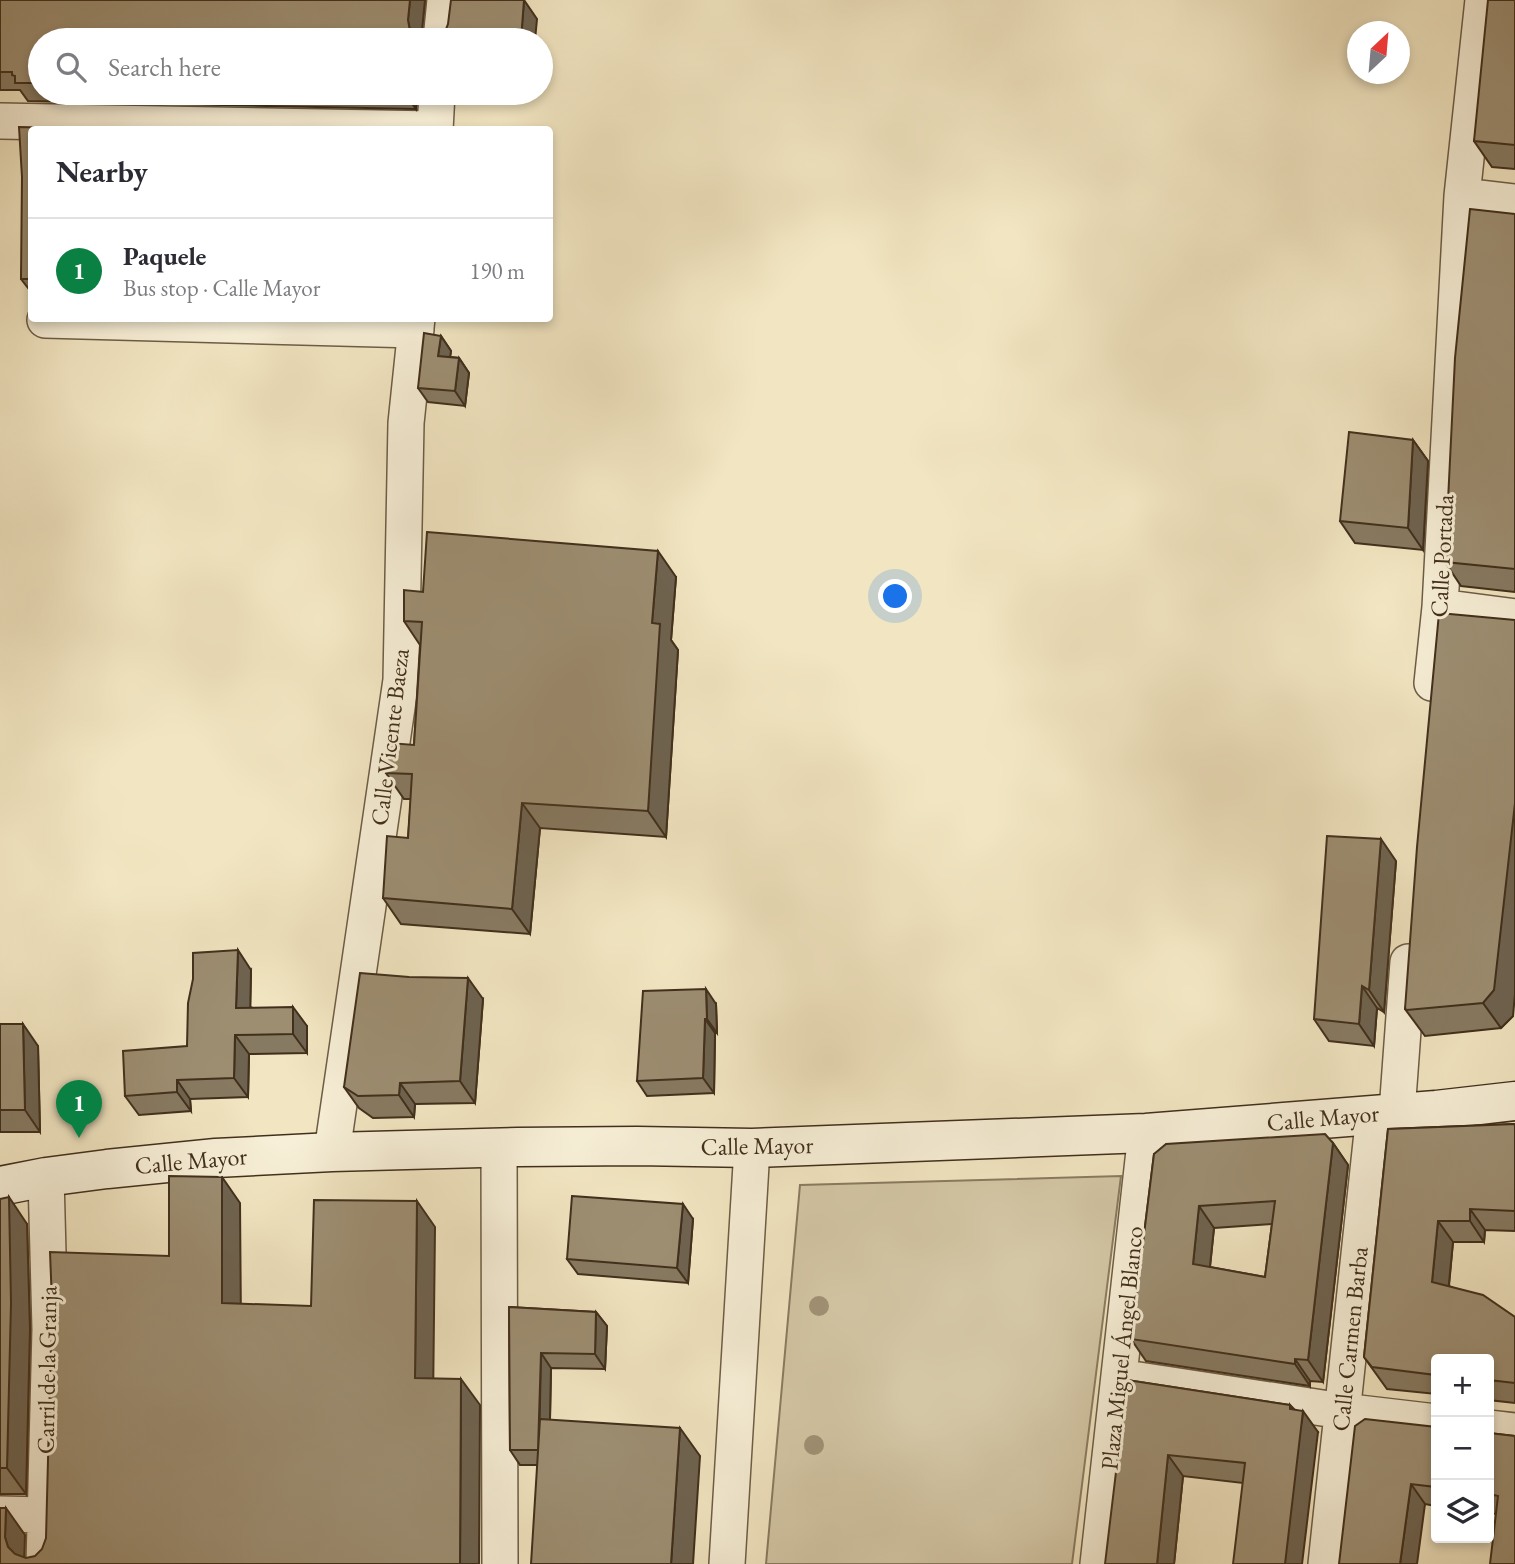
<!DOCTYPE html>
<meta charset="utf-8">
<style>
:root{--surface:#fff;--page:#f7f7f7;--text:#2b2b33;--muted:#7c7c81;--line:#e1e1e2;--accent:#0b8043}
body{margin:0;font-family:"EB Garamond",serif;background:var(--page);color:var(--text)}
.controls{position:absolute;right:21px;bottom:21px;display:grid;overflow:hidden;border-radius:7px;box-shadow:0 4px 10px #0003}
.controls button{width:63px;height:63px;display:grid;place-items:center;padding:0;border:0;border-bottom:2px solid var(--line);background:var(--surface);color:var(--text);font:35px sans-serif}
.compass{position:absolute;left:1347px;top:21px;width:63px;height:63px;border-radius:50%;background:var(--surface);box-shadow:0 4px 10px #0003;rotate:26deg}
.you{position:absolute;left:896px;top:597px;width:24px;height:24px;margin:-18px;border:5px solid #fff;border-radius:50%;background:#1a73e8;box-shadow:0 0 0 10px #1a73e833}
.badge{display:grid;place-items:center;width:46px;height:46px;border-radius:50%;background:var(--accent);color:#fff;font-size:23px;font-weight:700}
.pin{position:absolute;translate:-50% -58px;filter:drop-shadow(0 2px 4px #0008)}
.pin::after{content:'';position:absolute;top:37px;width:24px;height:21px;background:inherit;clip-path:polygon(0 0,100% 0,50% 100%)}
.list{margin:0;padding:0;list-style:none}
h2{display:flex;justify-content:space-between;align-items:center;height:91px;margin:0;padding:0 28px;font-size:30px}
h2 small{font-size:23px;font-weight:400;color:var(--muted)}
.list li{display:grid;grid-template-columns:46px 1fr auto;gap:21px;align-items:center;box-sizing:border-box;height:105px;padding:0 28px;border-top:2px solid var(--line)}
.list b{display:block;font-size:26px;white-space:nowrap}
.list p{margin:0;font-size:23px;white-space:nowrap;color:var(--muted)}
.list em{font-size:23px;font-style:normal;color:var(--muted)}
.icon{flex:none;width:38px;height:38px;fill:none;stroke:currentColor;stroke-width:2;stroke-linecap:round;stroke-linejoin:round}
.map{position:relative;flex:none;width:1515px;height:1564px;overflow:hidden}
.search{position:absolute;background:var(--surface);box-shadow:0 4px 10px #0003;left:28px;top:28px;width:525px;height:77px;display:flex;align-items:center;gap:18px;box-sizing:border-box;padding:0 24px;border-radius:38px;color:var(--muted);font-size:26px}
.panel{position:absolute;background:var(--surface);box-shadow:0 4px 10px #0003;left:28px;top:126px;width:525px;height:196px;border-radius:7px}
.map>svg:first-child{display:block}
.green{fill:#d4c7a6;stroke:#8a7b61;stroke-width:2}
.lines{fill:none;stroke-linecap:round;stroke-linejoin:round}
.street-casing{stroke:#6d5d46;stroke-width:38}
.secondary-casing{stroke:#412f1c;stroke-width:41}
.street{stroke:#f7efd7;stroke-width:35}
.secondary{stroke:#f7efd7;stroke-width:38}
.tree{fill:#a19276}
.wall{fill:#877a62;stroke:#412f1c;stroke-width:2;fill-rule:evenodd}
.shaded-wall{fill:#6e6350;stroke:#412f1c;stroke-width:2}
.building{fill:#9d8e72;stroke:#412f1c;stroke-width:2;fill-rule:evenodd}
.labels{text-anchor:middle;stroke-width:6;stroke-linejoin:round;paint-order:stroke}
.street-label{font-size:24px;fill:#412f1c;stroke:#f7efd7}
</style>
<div class="map">
<svg width="1515" height="1564" viewBox="0 0 1515 1564">
<rect width="100%" height="100%" fill="#f2e6c2"/>
<filter id="stains"><feTurbulence type="fractalNoise" baseFrequency=".00286" numOctaves="4"/><feColorMatrix values="0 0 0 0 .2 0 0 0 0 .09 0 0 0 0 .02 0 0 0 .5 -.17"/></filter>
<radialGradient id="worn" r=".72"><stop offset=".6" stop-color="#630" stop-opacity="0"/><stop offset="1" stop-color="#630" stop-opacity=".3"/></radialGradient>
<!-- green -->
<path class="green" d="M 1121,1176 L 1072,1564 L 766,1564 L 800,1185 Z"/>
<g class="lines">
<!-- street casing -->
<g class="street-casing">
<path id="street" d="M 441,40 L 445,0
M 0,121 L 435,129
M 435,130 L 437,93
M 1462,196 L 1515,202
M 45,320 L 416,330
M 1440,607 L 1515,617
M 1432,683 L 1440,607 L 1462,196 L 1483,0
M 1397,1112 L 1408,962
M 499,1147 L 500,1564
M 332,1152 L 401,680 L 406,423 L 417,318
M 1119,1377 L 1342,1411 L 1436,1422
M 1489,1428 L 1515,1431
M 0,1514 L 45,1515
M 44,1564 L 50,1329 L 46,1177
M 727,1564 L 752,1148
M 1098,1564 L 1146,1133
M 1326,1564 L 1374,1114"/>
</g>
<!-- secondary casing -->
<g class="secondary-casing">
<path id="secondary" d="M 0,1186 L 46,1177 L 107,1169 L 216,1158 L 332,1152 L 518,1147 L 637,1146 L 752,1148 L 1146,1133 L 1436,1110 L 1515,1101"/>
</g>
<!-- street -->
<use href="#street" class="street"/>
<!-- secondary -->
<use href="#secondary" class="secondary"/>
</g>
<!-- trees -->
<g class="tree">
<circle cx="819" cy="1306" r="10"/>
<circle cx="814" cy="1445" r="10"/>
</g>
<!-- wall -->
<path class="wall" d="M 0,0 L 425,0 L 421,38 L 40,40 L 40,93 L 417,93 L 416,109 L 28,101 L 20,90 L 0,90 Z
M 1515,0 L 1515,169 L 1492,167 L 1474,141 Z
M 32,130 L 32,293 L 21,279 Z
M 1515,214 L 1515,592 L 1461,586 L 1445,562 Z
M 441,336 L 451,351 L 450,357 L 459,358 L 469,373 L 465,406 L 428,402 L 418,388 Z
M 1413,440 L 1428,461 L 1423,550 L 1355,543 L 1340,521 Z
M 676,577 L 671,640 L 678,650 L 666,837 L 540,828 L 530,934 L 401,924 L 383,898 L 408,838 L 411,799 L 404,799 L 386,773 L 414,745 L 420,645 L 404,621 L 423,592 Z
M 1515,620 L 1513,1016 L 1501,1028 L 1425,1036 L 1405,1009 Z
M 1396,861 L 1384,1012 L 1377,1008 L 1374,1046 L 1329,1041 L 1314,1019 Z
M 251,970 L 250,1007 L 307,1026 L 307,1053 L 249,1054 L 248,1097 L 190,1099 L 191,1111 L 139,1115 L 125,1096 L 187,1046 Z
M 483,999 L 475,1103 L 415,1104 L 414,1117 L 373,1118 L 359,1108 L 344,1087 Z
M 716,1004 L 717,1033 L 715,1033 L 714,1093 L 647,1096 L 637,1081 Z
M 0,1024 L 38,1046 L 40,1132 L 0,1132 Z
M 1515,1124 L 1515,1231 L 1485,1230 L 1484,1242 L 1453,1242 L 1449,1286 L 1515,1317 L 1515,1403 L 1489,1400 L 1489,1359 L 1436,1359 L 1436,1394 L 1387,1389 L 1364,1357 L 1388,1129 Z
M 1333,1143 L 1348,1165 L 1323,1382 L 1310,1381 L 1310,1386 L 1146,1361 L 1131,1339 L 1154,1154 ZM 1272,1224 L 1265,1277 L 1210,1267 L 1214,1228 Z
M 0,1199 L 27,1224 L 30,1329 L 26,1494 L 0,1494 Z
M 693,1219 L 688,1283 L 578,1274 L 567,1259 Z
M 509,1307 L 596,1312 L 607,1326 L 605,1369 L 551,1368 L 550,1420 L 700,1456 L 537,1465 L 520,1465 L 510,1450 Z
M 1127,1380 L 1290,1405 L 1294,1409 L 1318,1432 L 1243,1483 L 1183,1476 L 1174,1564 Z
M 1436,1427 L 1436,1506 L 1425,1504 L 1339,1564 Z
M 1489,1433 L 1515,1436 L 1496,1514 L 1489,1513 Z"/>
<!-- shaded-wall -->
<path class="shaded-wall" d="M 410,0 L 425,0 L 421,40 L 417,40 L 410,31 L 408,20 Z
M 524,0 L 537,19 L 535,40 L 521,40 Z
M 405,93 L 417,93 L 416,109 Z
M 441,336 L 451,351 L 448,370 L 438,356 Z
M 459,358 L 469,373 L 465,406 L 455,391 Z
M 1413,440 L 1428,461 L 1423,550 L 1408,528 Z
M 658,551 L 676,577 L 671,640 L 678,650 L 666,837 L 648,811 L 652,623 Z
M 522,803 L 540,828 L 530,934 L 512,909 Z
M 1515,803 L 1515,994 L 1513,1016 L 1501,1028 L 1483,1003 Z
M 1381,839 L 1396,861 L 1384,1012 L 1369,990 Z
M 238,950 L 251,970 L 250,1027 L 236,1008 Z
M 468,978 L 483,999 L 475,1103 L 460,1081 Z
M 1362,986 L 1377,1008 L 1374,1046 L 1359,1024 Z
M 706,989 L 716,1004 L 717,1033 L 707,1019 Z
M 293,1007 L 307,1026 L 307,1053 L 293,1034 Z
M 705,1019 L 715,1033 L 714,1093 L 703,1078 Z
M 23,1024 L 38,1046 L 40,1132 L 25,1110 Z
M 235,1035 L 249,1054 L 248,1097 L 234,1078 Z
M 177,1080 L 190,1099 L 191,1111 L 177,1092 Z
M 400,1083 L 415,1104 L 414,1117 L 399,1095 Z
M 1333,1143 L 1348,1165 L 1323,1382 L 1308,1360 Z
M 222,1177 L 240,1203 L 241,1329 L 222,1303 Z
M 9,1197 L 27,1224 L 30,1329 L 26,1494 L 7,1468 Z
M 417,1201 L 435,1227 L 433,1405 L 415,1378 Z
M 683,1204 L 693,1219 L 688,1283 L 677,1268 Z
M 1199,1206 L 1214,1228 L 1208,1285 L 1193,1264 Z
M 1470,1209 L 1485,1230 L 1484,1242 L 1470,1221 Z
M 1438,1221 L 1453,1242 L 1447,1303 L 1432,1282 Z
M 596,1312 L 607,1326 L 605,1369 L 595,1354 Z
M 541,1353 L 551,1368 L 549,1465 L 539,1450 Z
M 1295,1359 L 1310,1381 L 1310,1386 L 1295,1364 Z
M 461,1379 L 480,1405 L 479,1564 L 460,1564 Z
M 1290,1405 L 1302,1421 L 1303,1411 L 1318,1432 L 1302,1564 L 1285,1564 Z
M 680,1428 L 700,1456 L 693,1564 L 671,1564 Z
M 1168,1455 L 1183,1476 L 1174,1564 L 1157,1564 Z
M 1411,1484 L 1425,1504 L 1417,1564 L 1400,1564 Z
M 6,1508 L 25,1535 L 24,1564 L 8,1547 L 5,1537 Z"/>
<!-- building -->
<path class="building" d="M 0,0 L 410,0 L 408,20 L 410,31 L 417,38 L 423,40 L 40,40 L 40,83 L 15,83 L 15,76 L 12,75 L 12,72 L 0,72 Z
M 451,0 L 524,0 L 521,40 L 435,40 L 444,34 L 448,24 Z
M 1488,0 L 1515,0 L 1515,145 L 1474,141 Z
M 19,127 L 154,130 L 32,130 L 32,279 L 21,279 L 22,177 Z
M 1470,209 L 1515,214 L 1515,569 L 1445,562 L 1455,358 Z
M 424,333 L 441,336 L 438,356 L 459,358 L 455,391 L 418,388 Z
M 1349,432 L 1413,440 L 1408,528 L 1340,521 Z
M 427,532 L 658,551 L 652,623 L 660,624 L 648,811 L 522,803 L 512,909 L 383,898 L 387,836 L 408,838 L 412,774 L 386,773 L 390,743 L 414,745 L 422,622 L 404,621 L 404,590 L 423,592 Z
M 1439,613 L 1515,620 L 1515,803 L 1494,990 L 1483,1003 L 1407,1010 L 1405,1009 L 1417,847 Z
M 1327,836 L 1381,839 L 1369,990 L 1362,986 L 1359,1024 L 1314,1019 Z
M 238,950 L 236,1008 L 293,1007 L 293,1034 L 235,1035 L 234,1078 L 177,1080 L 177,1092 L 125,1096 L 123,1051 L 187,1046 L 188,1003 L 193,979 L 193,953 Z
M 360,973 L 409,977 L 468,978 L 460,1081 L 400,1083 L 399,1095 L 358,1096 L 344,1087 Z
M 706,989 L 707,1019 L 705,1019 L 703,1078 L 637,1081 L 643,991 Z
M 0,1024 L 23,1024 L 25,1110 L 0,1110 Z
M 1515,1124 L 1515,1211 L 1470,1209 L 1470,1221 L 1438,1221 L 1432,1282 L 1483,1295 L 1515,1317 L 1515,1383 L 1489,1380 L 1489,1359 L 1436,1359 L 1436,1375 L 1372,1367 L 1364,1357 L 1388,1129 Z
M 1325,1134 L 1333,1143 L 1308,1360 L 1295,1359 L 1295,1364 L 1131,1339 L 1154,1154 L 1166,1144 ZM 1275,1201 L 1265,1277 L 1193,1264 L 1199,1206 Z
M 169,1176 L 222,1177 L 222,1303 L 311,1306 L 314,1200 L 417,1201 L 415,1378 L 461,1379 L 460,1564 L 0,1564 L 0,1508 L 6,1508 L 5,1537 L 8,1547 L 15,1554 L 26,1558 L 35,1556 L 42,1549 L 46,1538 L 52,1303 L 50,1252 L 169,1256 Z
M 572,1196 L 683,1204 L 677,1268 L 567,1259 Z
M 9,1197 L 11,1303 L 7,1468 L 0,1468 L 0,1199 Z
M 509,1307 L 596,1312 L 595,1354 L 541,1353 L 538,1450 L 510,1450 Z
M 1127,1380 L 1290,1405 L 1290,1409 L 1303,1411 L 1285,1564 L 1233,1564 L 1245,1463 L 1168,1455 L 1157,1564 L 1105,1564 Z
M 540,1419 L 680,1428 L 671,1564 L 531,1564 Z
M 1365,1419 L 1436,1427 L 1436,1487 L 1411,1484 L 1400,1564 L 1339,1564 L 1355,1426 Z
M 1489,1433 L 1515,1436 L 1515,1564 L 1490,1564 L 1498,1496 L 1489,1494 Z"/>
<g class="labels">
<!-- street labels -->
<g class="street-label">
<text transform="translate(1442 556) rotate(-87)" y="8">Calle Portada</text>
<text transform="translate(390 737) rotate(-83)" y="8">Calle Vicente Baeza</text>
<text transform="translate(1323 1118) rotate(-5)" y="8">Calle Mayor</text>
<text transform="translate(757 1146) rotate(-1)" y="8">Calle Mayor</text>
<text transform="translate(191 1161) rotate(-5)" y="8">Calle Mayor</text>
<text transform="translate(1350 1339) rotate(-84)" y="8">Calle Carmen Barba</text>
<text transform="translate(1122 1348) rotate(-84)" y="8">Plaza Miguel Ángel Blanco</text>
<text transform="translate(47 1370) rotate(-89)" y="8">Carril de la Granja</text>
</g>
</g>
<rect width="100%" height="100%" filter="url(#stains)"/>
<rect width="100%" height="100%" fill="url(#worn)"/>
</svg>
<div class="controls">
<button>+</button>
<button>−</button>
<button><svg class="icon" aria-label="layers" viewBox="0 0 24 24"><path d="M12 4l9 5-9 5-9-5zM3 14l9 5 9-5"/></svg></button>
</div>
<svg class="compass" viewBox="-18 -18 36 36"><path d="M0-13l5 13h-10z" fill="#e53935"/><path d="M0 13l5-13h-10z" fill="#7c7c81"/></svg>
<div class="you"></div>
<div class="pin badge" style="left:79px;top:1138px">1</div>
<div class="search"><svg class="icon" aria-label="search" viewBox="0 0 24 24"><circle cx="10" cy="10" r="6"/><path d="M15 15l6 6"/></svg>Search here</div>
<section class="panel">
<h2>Nearby<small></small></h2>
<ul class="list">
<li><span class="badge">1</span><div><b>Paquele</b><p>Bus stop · Calle Mayor</p></div><em>190 m</em></li>
</ul>
</section>
</div>
